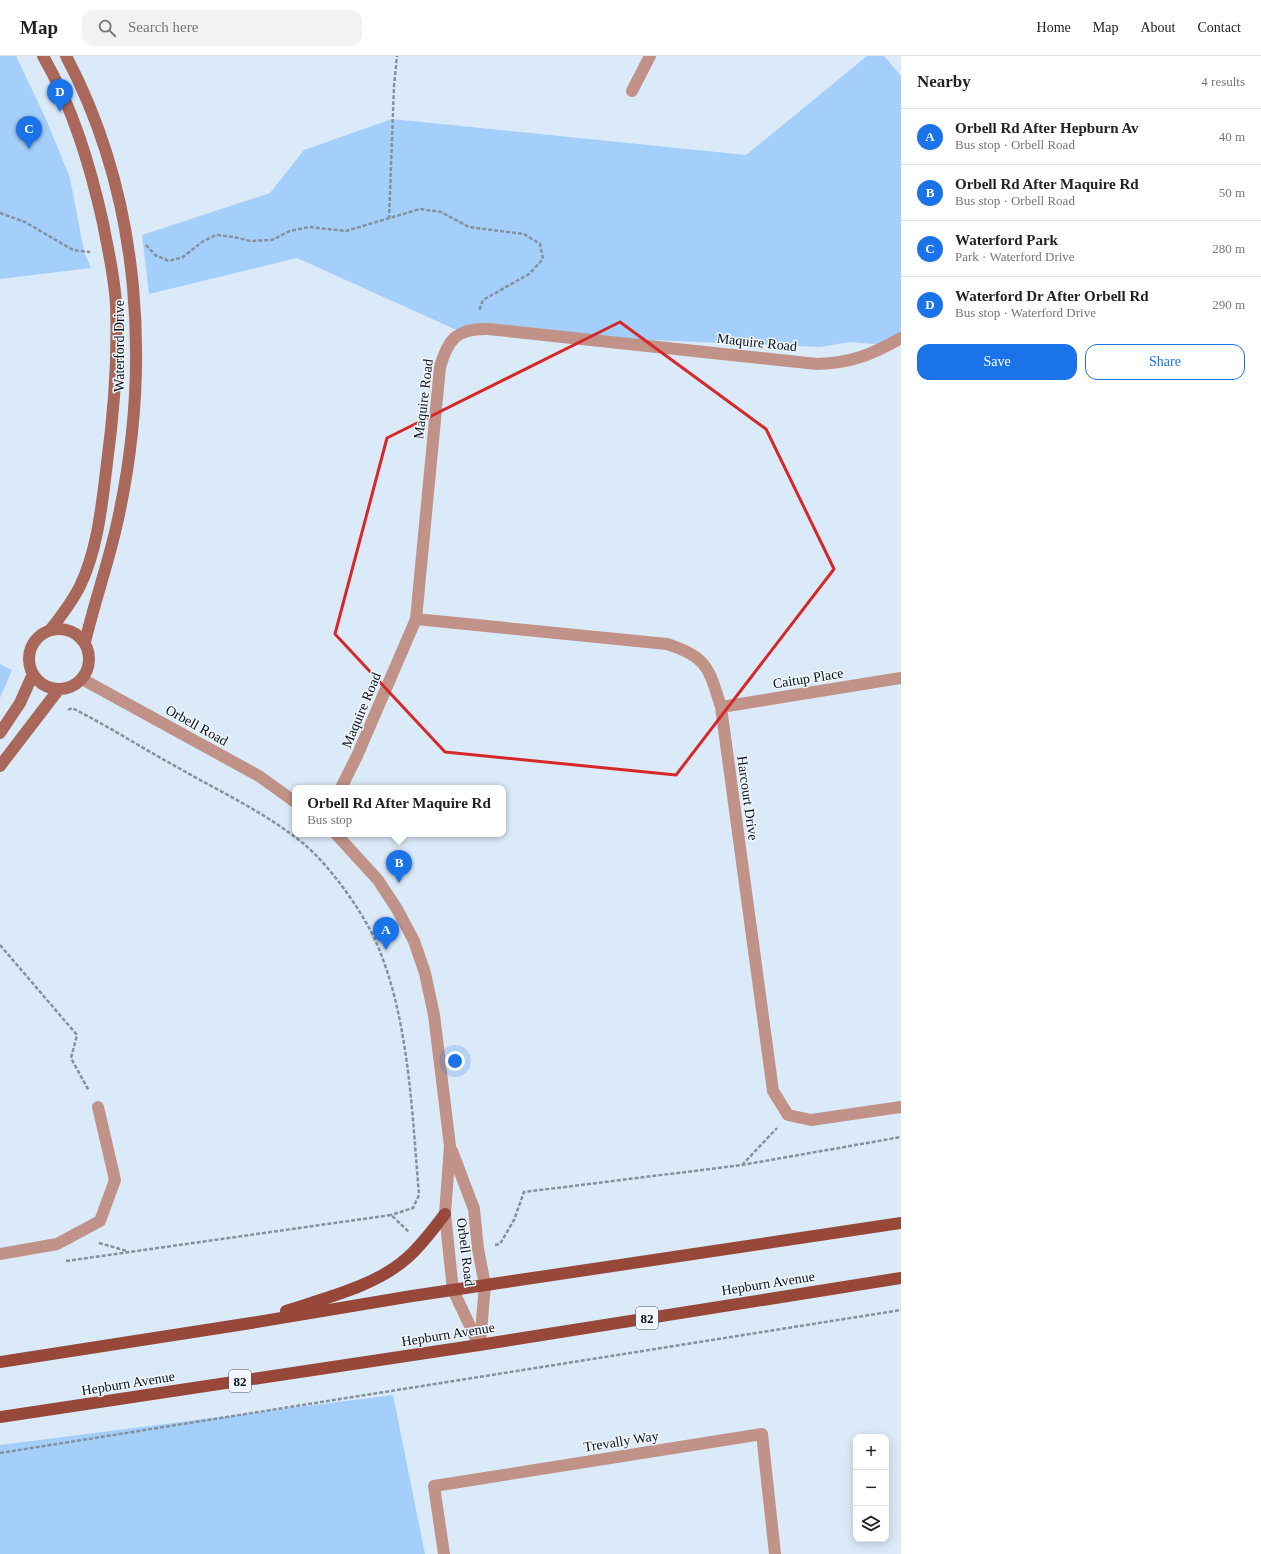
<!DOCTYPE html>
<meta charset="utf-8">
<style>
:root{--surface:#fff;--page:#f2f2f2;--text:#222;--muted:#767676;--line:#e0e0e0;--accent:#1a73e8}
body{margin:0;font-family:"Times New Roman",serif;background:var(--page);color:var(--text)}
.controls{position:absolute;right:12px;bottom:12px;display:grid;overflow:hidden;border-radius:8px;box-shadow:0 2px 10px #0003}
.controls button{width:36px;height:36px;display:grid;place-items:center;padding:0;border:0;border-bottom:1px solid var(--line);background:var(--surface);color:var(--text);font:20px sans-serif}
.you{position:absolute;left:455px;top:1005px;width:14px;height:14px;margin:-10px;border:3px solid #fff;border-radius:50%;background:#1a73e8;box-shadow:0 0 0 6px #1a73e833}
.badge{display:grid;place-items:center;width:26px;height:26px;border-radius:50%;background:var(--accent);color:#fff;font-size:13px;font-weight:700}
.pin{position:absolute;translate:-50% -33px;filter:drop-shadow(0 1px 2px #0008)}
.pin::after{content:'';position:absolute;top:21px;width:14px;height:12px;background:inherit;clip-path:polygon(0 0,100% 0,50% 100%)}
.popup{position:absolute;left:292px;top:729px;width:214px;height:52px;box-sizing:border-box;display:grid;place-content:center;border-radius:8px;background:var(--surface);filter:drop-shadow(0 1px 3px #0005);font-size:13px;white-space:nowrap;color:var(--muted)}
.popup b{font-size:15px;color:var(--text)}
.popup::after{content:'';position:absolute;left:50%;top:100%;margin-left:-8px;border:8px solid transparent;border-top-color:var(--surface)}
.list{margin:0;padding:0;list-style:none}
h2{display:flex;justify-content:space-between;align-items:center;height:52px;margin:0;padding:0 16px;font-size:17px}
h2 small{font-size:13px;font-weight:400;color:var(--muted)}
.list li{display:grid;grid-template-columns:26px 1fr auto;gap:12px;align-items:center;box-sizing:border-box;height:56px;padding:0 16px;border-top:1px solid var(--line)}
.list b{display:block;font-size:15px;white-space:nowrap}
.list p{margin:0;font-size:13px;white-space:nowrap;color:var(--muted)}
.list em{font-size:13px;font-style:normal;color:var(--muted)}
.actions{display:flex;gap:8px;padding:12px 16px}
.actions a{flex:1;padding:9px 0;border:1px solid var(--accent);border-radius:12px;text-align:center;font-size:14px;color:var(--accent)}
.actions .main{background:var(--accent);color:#fff}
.icon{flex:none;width:22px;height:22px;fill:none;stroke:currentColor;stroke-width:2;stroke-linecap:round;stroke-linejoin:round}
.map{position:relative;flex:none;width:901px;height:1498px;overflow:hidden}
header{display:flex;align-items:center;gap:24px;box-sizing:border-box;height:56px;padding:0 20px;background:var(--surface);border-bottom:1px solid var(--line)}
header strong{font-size:19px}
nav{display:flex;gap:22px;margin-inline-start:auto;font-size:14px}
.search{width:280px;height:36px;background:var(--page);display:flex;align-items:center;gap:10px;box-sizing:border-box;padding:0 14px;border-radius:12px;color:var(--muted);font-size:15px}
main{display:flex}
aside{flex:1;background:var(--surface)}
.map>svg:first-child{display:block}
.green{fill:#a4cffb}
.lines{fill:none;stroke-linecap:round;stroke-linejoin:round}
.path{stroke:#85919d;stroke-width:2.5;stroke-dasharray:4 2;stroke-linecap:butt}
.street{stroke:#c09288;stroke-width:12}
.secondary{stroke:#a9685a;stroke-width:12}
.primary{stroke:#974839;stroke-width:12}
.marked{fill:none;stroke:#d62828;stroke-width:3;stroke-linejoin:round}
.labels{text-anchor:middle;stroke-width:3;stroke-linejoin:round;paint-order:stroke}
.shield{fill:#f0f6fb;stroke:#4e565e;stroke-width:1}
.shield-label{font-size:13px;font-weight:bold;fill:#09111a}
.street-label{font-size:14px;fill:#09111a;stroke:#f0f6fb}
</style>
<header>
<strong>Map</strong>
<div class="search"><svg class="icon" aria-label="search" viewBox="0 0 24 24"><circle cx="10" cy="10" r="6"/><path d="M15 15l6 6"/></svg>Search here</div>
<nav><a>Home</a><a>Map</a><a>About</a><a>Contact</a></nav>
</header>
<main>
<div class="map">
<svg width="901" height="1498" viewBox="0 0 901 1498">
<rect width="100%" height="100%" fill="#dbeaf9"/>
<!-- green -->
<path class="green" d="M 0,0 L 16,0 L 46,63 L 70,122 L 84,195 L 91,212 L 0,223 Z
M 867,0 L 884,0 L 901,20 L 901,276 L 888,289 L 850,286 L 820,291 L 461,276 L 297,202 L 149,238 L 142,179 L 270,137 L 304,94 L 392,63 L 746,99 Z
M 0,608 L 12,614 L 0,642 Z
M 393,1339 L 425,1498 L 0,1498 L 0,1389 Z"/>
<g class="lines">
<!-- path -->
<path class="path" d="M 0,157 L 25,166 L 73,194 L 90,196
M 389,163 L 394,30 L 397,0
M 146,189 L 155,199 L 169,205 L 183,201 L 202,186 L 216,179 L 234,181 L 250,185 L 272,184 L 290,175 L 309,171 L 346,175 L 420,153 L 441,156 L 469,171 L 524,178 L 540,188 L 543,203 L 529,218 L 483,244 L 479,255
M 68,654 L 72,652 C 108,670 142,692 177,711 C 220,736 267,757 305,789 C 330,810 363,856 376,886 C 409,961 412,1057 419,1139 L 413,1152 L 391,1159
M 0,889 L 77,979 L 71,1002 L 89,1035
M 742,1109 L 777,1072
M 99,1187 L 127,1195
M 495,1189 L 500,1188 L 514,1164 L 524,1136 L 742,1109 L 901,1081
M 66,1205 L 391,1159 L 409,1176
M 0,1397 L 901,1254"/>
<!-- street -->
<path class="street" d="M 632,35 L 650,0
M 416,563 L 667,588 C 708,601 709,613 721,651 L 773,1035 L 788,1059 L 811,1064 L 901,1051
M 82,623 L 259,720 L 295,746
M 721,651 L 901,622
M 341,732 L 357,700 L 416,563 L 440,311 C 448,283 457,272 488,273 L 817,308 C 851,307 871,299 901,282
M 336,778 L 378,824 L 397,853 L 414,885 L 425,917 L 434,959 L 450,1090 L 445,1158 L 453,1234 L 479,1289
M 452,1095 L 474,1153 L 478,1193 L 485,1229 L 480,1287
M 0,1198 L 57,1188 L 100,1165 L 115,1124 L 98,1051
M 444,1498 L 434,1430 L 762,1378 L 775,1498"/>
<!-- secondary -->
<path class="secondary" d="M 43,0 C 73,52 90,109 103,167 C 108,194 115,222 116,250 C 118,303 114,355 107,407 C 102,447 98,493 80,530 C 72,546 62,559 51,573
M 66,0 C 142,144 152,315 116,472 C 107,511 94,548 85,586
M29 603a30 30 0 1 1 60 0a30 30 0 1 1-60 0Z
M 0,677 L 20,647 L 33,618
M 0,710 L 59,633"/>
<!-- primary -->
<path class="primary" d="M 286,1255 C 325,1242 376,1230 407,1202 C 422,1189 433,1173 445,1158
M 0,1306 L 251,1267 L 412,1240 L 901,1167
M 0,1361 L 479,1289 L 901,1222"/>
</g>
<!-- marked area -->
<path class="marked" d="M 620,266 L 766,373 L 834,513 L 676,719 L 445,696 L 335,578 L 387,382 Z"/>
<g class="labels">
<!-- shield labels -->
<g class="shield">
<rect x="636" y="1251" width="22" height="22" rx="3"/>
<rect x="229" y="1314" width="22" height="22" rx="3"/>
</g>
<g class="shield-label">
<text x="647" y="1267">82</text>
<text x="240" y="1330">82</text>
</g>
<!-- street labels -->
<g class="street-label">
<text transform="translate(757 286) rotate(6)" y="5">Maquire Road</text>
<text transform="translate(119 290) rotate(-90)" y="5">Waterford Drive</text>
<text transform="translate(423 343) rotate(-83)" y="5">Maquire Road</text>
<text transform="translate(808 622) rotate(-9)" y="5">Caitup Place</text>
<text transform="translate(361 654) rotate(-67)" y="5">Maquire Road</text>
<text transform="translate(197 669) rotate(29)" y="5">Orbell Road</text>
<text transform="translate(748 742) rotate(82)" y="5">Harcourt Drive</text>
<text transform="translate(466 1196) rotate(83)" y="5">Orbell Road</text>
<text transform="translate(768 1227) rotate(-9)" y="5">Hepburn Avenue</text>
<text transform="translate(448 1278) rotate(-9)" y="5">Hepburn Avenue</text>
<text transform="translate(128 1327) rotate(-9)" y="5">Hepburn Avenue</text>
<text transform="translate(621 1385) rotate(-9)" y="5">Trevally Way</text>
</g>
</g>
</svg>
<div class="controls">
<button>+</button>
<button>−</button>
<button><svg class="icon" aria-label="layers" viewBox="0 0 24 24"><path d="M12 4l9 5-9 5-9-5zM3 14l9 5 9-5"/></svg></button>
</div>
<div class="you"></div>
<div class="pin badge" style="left:386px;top:894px">A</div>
<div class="pin badge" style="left:399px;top:827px">B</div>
<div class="popup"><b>Orbell Rd After Maquire Rd</b>Bus stop</div>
<div class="pin badge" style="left:29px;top:93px">C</div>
<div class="pin badge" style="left:60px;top:56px">D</div>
</div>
<aside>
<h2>Nearby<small>4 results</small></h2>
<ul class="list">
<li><span class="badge">A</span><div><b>Orbell Rd After Hepburn Av</b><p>Bus stop · Orbell Road</p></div><em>40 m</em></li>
<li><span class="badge">B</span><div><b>Orbell Rd After Maquire Rd</b><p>Bus stop · Orbell Road</p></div><em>50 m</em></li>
<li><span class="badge">C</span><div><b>Waterford Park</b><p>Park · Waterford Drive</p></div><em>280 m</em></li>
<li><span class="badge">D</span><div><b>Waterford Dr After Orbell Rd</b><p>Bus stop · Waterford Drive</p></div><em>290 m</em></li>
</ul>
<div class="actions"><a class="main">Save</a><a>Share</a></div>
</aside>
</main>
